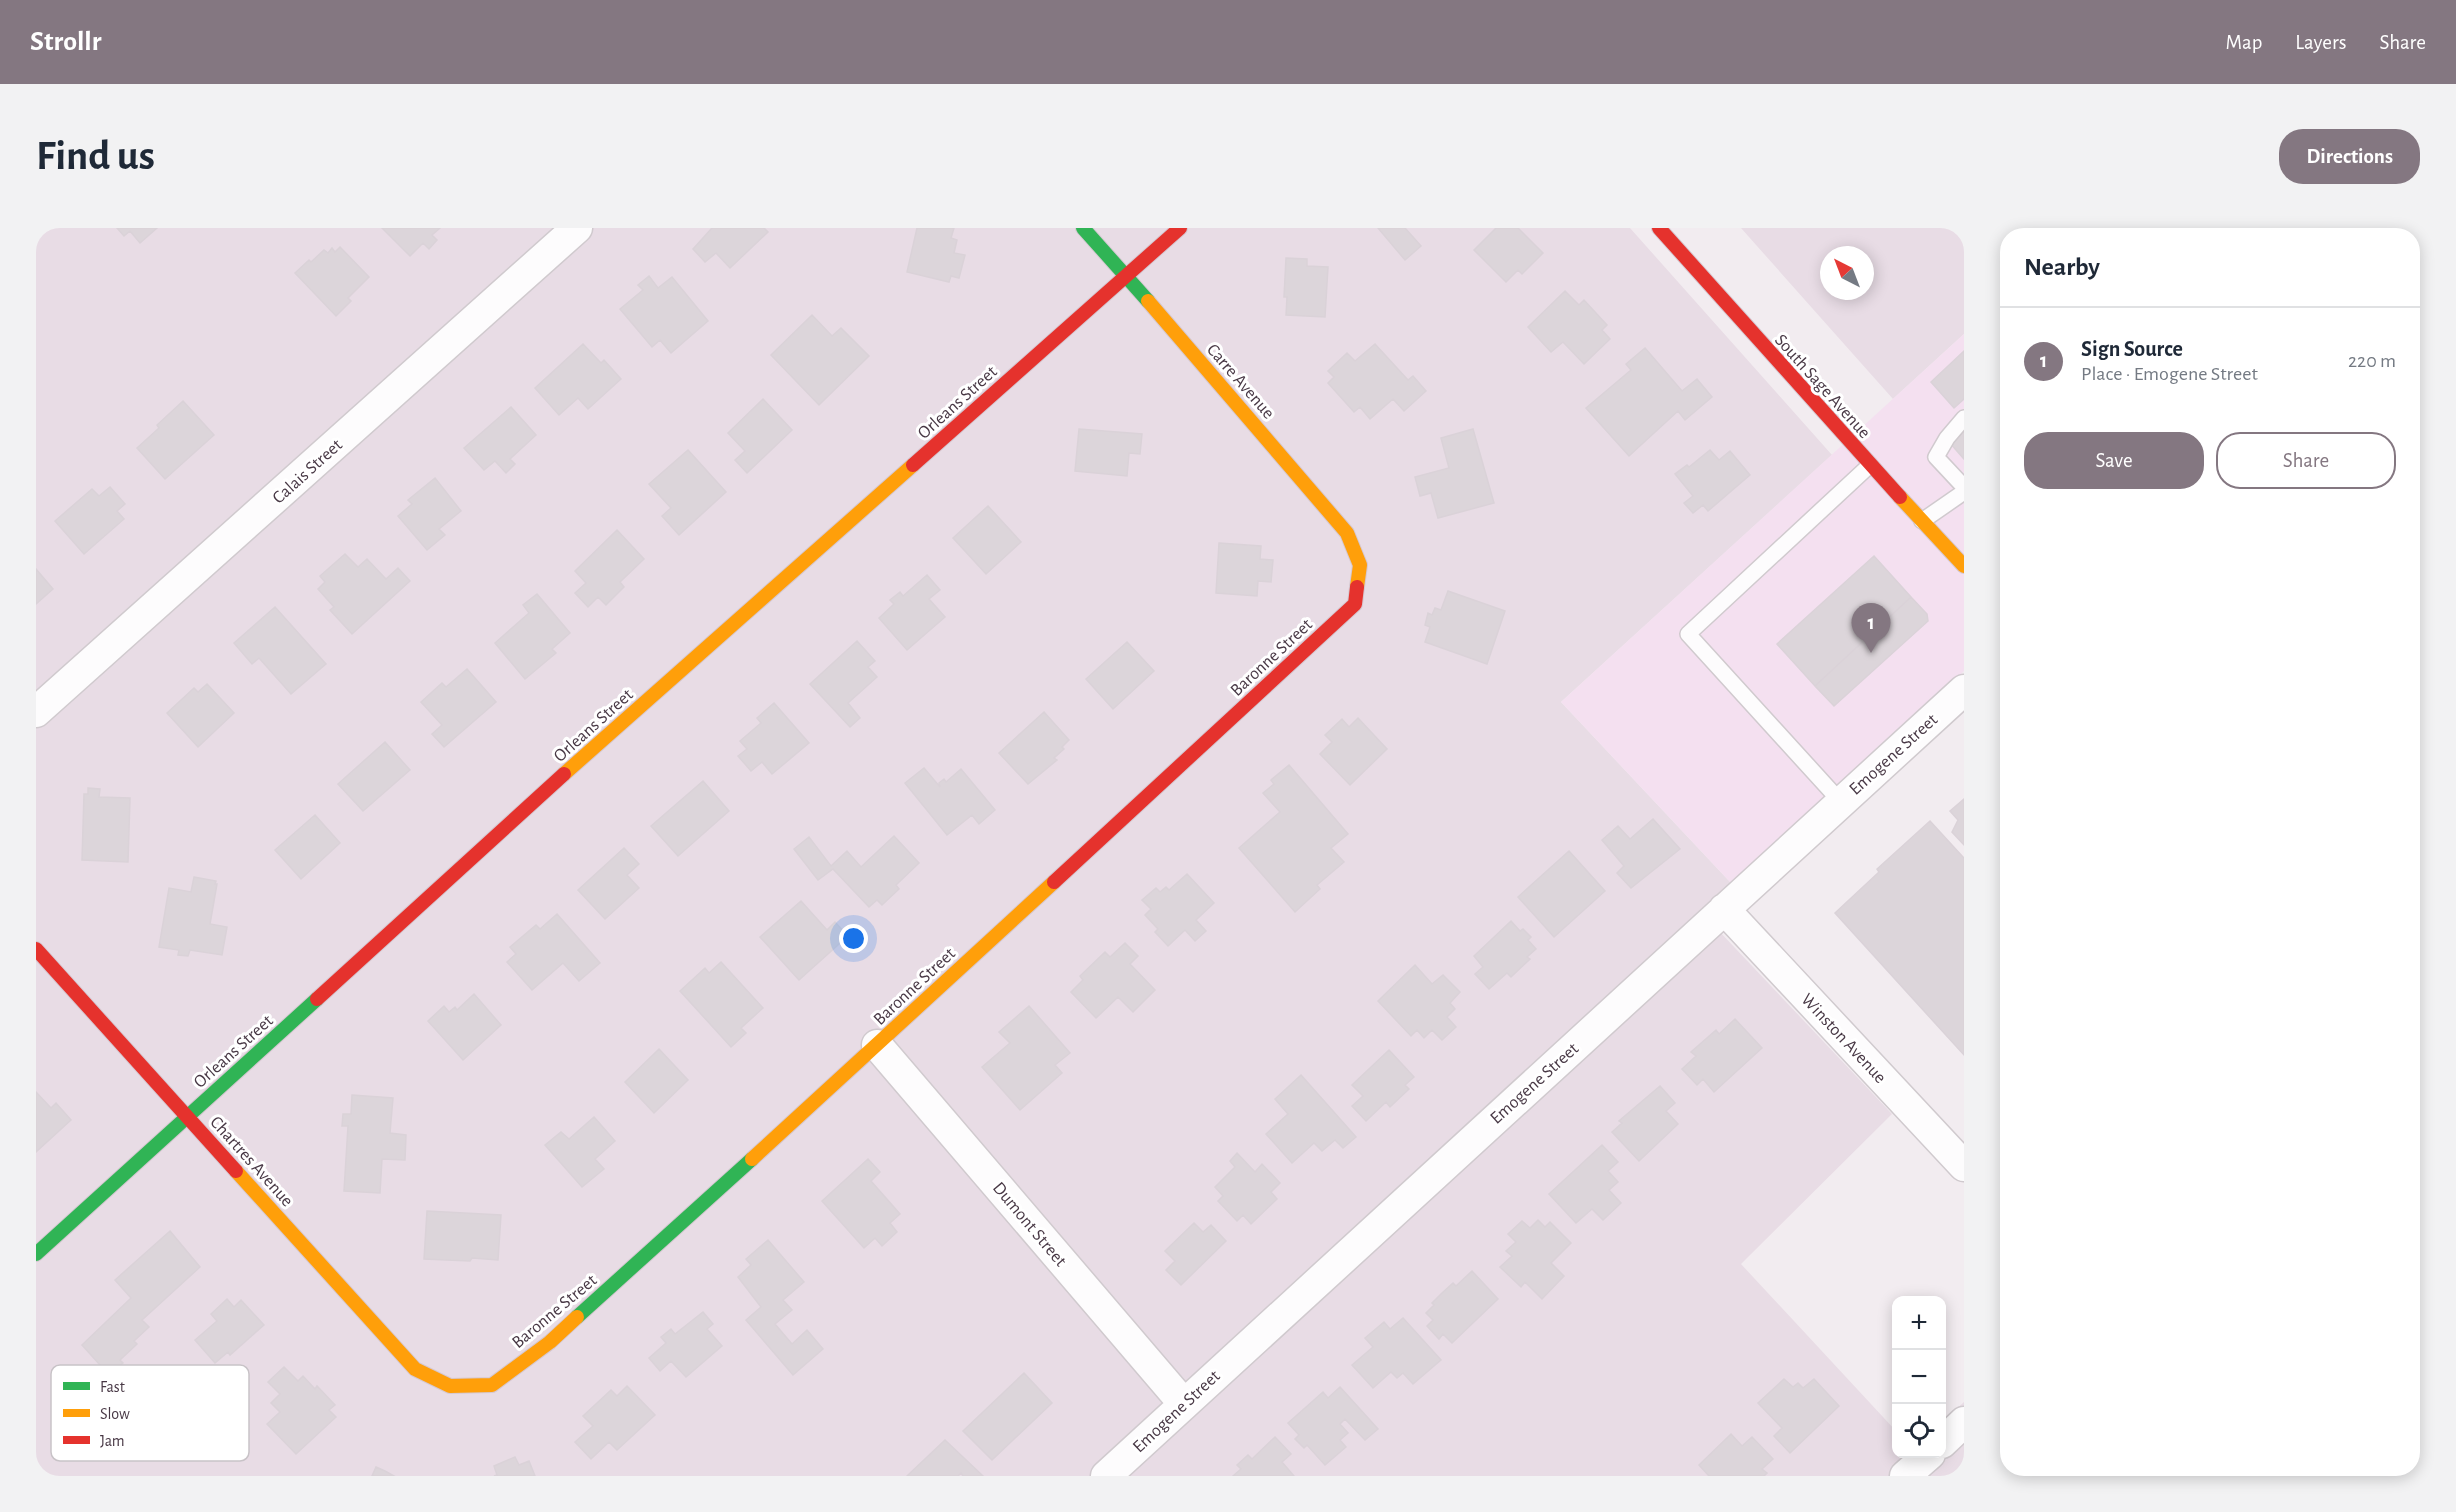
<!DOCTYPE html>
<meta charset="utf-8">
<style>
:root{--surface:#fff;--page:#f2f2f3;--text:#1f2937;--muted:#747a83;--line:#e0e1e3;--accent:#847781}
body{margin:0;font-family:"Alegreya Sans",sans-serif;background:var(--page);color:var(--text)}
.controls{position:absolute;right:18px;bottom:18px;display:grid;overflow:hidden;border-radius:12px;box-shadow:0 3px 15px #0003}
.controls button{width:54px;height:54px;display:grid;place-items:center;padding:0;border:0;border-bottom:2px solid var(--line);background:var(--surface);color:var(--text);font:30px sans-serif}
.compass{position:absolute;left:1784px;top:18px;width:54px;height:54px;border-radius:50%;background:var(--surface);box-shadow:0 3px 15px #0003;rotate:318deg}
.you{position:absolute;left:818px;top:711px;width:21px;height:21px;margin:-15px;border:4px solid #fff;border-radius:50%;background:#1a73e8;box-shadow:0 0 0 9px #1a73e833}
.badge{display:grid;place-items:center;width:39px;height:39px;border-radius:50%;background:var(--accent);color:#fff;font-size:20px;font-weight:700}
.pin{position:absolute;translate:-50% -50px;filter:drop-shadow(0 2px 3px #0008)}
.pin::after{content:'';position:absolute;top:32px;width:21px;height:18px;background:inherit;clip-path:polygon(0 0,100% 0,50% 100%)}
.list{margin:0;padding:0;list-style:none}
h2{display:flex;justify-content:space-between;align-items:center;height:78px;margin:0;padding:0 24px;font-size:26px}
h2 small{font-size:20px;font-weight:400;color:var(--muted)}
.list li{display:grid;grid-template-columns:39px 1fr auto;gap:18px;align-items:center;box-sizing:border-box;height:108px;padding:0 24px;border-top:2px solid var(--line)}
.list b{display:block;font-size:22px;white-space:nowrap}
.list p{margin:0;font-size:20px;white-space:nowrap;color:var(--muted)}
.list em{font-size:20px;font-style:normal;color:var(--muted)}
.actions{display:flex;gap:12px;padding:18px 24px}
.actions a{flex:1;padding:14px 0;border:2px solid var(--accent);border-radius:24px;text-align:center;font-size:21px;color:var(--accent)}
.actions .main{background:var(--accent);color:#fff}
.icon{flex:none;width:33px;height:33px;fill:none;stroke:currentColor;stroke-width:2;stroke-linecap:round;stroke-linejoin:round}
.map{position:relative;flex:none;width:1928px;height:1248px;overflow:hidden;border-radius:24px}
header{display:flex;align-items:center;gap:36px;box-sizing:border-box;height:84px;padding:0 30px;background:var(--accent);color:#fff}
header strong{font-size:28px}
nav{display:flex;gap:33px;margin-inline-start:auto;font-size:21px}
.intro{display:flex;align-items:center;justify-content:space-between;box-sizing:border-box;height:144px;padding:0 36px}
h1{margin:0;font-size:42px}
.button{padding:15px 27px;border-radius:24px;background:var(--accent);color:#fff;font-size:21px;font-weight:700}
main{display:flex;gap:36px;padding:0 36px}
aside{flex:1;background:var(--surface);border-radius:24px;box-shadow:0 3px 15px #0003}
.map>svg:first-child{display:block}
.residential{fill:#e8dce5;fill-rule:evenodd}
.commercial{fill:#f4e0f0}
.building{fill:#dcd5da;stroke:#dad2d8;stroke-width:1.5}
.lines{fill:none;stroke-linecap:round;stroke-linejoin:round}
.lane-casing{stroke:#d0cace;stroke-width:18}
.street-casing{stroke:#d0cace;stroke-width:33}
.fast-casing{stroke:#d5c8d1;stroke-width:16}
.slow-casing{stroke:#d5c8d1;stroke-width:16}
.jam-casing{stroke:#d5c8d1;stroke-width:16}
.lane{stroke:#fdfcfd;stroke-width:15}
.street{stroke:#fdfcfd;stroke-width:30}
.fast{stroke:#30b455;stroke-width:14}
.slow{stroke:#ff9f0a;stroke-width:14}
.jam{stroke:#e5322d;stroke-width:14}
.labels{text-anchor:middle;stroke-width:6;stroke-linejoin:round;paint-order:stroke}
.street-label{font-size:18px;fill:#483845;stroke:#fff}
.key{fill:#fff;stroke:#c8c3c7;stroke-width:1.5}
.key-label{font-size:16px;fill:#483845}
</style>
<header>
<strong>Strollr</strong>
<nav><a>Map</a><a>Layers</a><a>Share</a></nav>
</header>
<div class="intro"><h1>Find us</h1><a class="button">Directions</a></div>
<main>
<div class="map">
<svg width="1928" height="1248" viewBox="0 0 1928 1248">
<rect width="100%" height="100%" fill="#f2ecf0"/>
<!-- residential -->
<path class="residential" d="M 0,0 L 1594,0 L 1796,227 L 1525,474 L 1695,655 L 1682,702 L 1856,886 L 1705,1036 L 1860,1203 L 1860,1226 L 1906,1226 L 1906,1194 L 1928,1174 L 1928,1248 L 0,1248 Z
M 1705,0 L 1928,0 L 1928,106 L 1857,171 ZM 1793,27 L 1829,27 L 1829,63 L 1793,63 Z"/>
<!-- commercial -->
<path class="commercial" d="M 1928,106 L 1928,443 L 1695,655 L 1525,474 Z"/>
<!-- building -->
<path class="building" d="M 81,0 L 121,0 L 104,15 L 94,3 L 88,8 Z
M 346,0 L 404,0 L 396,7 L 401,12 L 393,21 L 387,15 L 374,28 Z
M 676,0 L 728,0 L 732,4 L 694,40 L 680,25 L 669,34 L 657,21 Z
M 881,0 L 918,0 L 915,10 L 921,12 L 918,25 L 929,27 L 923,50 L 915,48 L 913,54 L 871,44 Z
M 1342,0 L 1369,0 L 1385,18 L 1369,32 Z
M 1460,0 L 1482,0 L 1507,25 L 1486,46 L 1482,42 L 1470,54 L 1438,22 Z
M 304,19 L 333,49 L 312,70 L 315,73 L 300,88 L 259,45 L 273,32 L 275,34 L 288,22 L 292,25 L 296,20 L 299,24 Z
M 1250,30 L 1271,31 L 1271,38 L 1292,39 L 1289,89 L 1250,87 L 1251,69 L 1248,69 Z
M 613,48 L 622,60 L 636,49 L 672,93 L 635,125 L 624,112 L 616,119 L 584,81 L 607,62 L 602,57 Z
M 1529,63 L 1543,77 L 1548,72 L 1571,97 L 1566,102 L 1574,111 L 1548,136 L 1527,114 L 1515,124 L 1492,99 Z
M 776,87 L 796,108 L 805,100 L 833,128 L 783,177 L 735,127 Z
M 547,116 L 565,135 L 568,132 L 585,151 L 552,181 L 542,170 L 523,187 L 499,160 Z
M 1339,116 L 1372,152 L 1377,148 L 1390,163 L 1368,183 L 1357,171 L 1334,191 L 1324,179 L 1318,184 L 1292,155 L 1298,149 L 1292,143 L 1311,125 L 1319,133 Z
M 1609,120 L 1646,163 L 1661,151 L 1676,169 L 1649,192 L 1642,183 L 1593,228 L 1550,180 L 1595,142 L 1590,136 Z
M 1928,123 L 1928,171 L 1918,180 L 1895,154 Z
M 727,171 L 756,202 L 711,245 L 699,232 L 709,223 L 692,205 Z
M 147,173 L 178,207 L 129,251 L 101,220 L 123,200 L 121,197 Z
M 475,179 L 500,207 L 474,231 L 479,236 L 470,245 L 459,233 L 448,242 L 428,220 Z
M 1043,201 L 1106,206 L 1104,226 L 1093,225 L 1091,248 L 1039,243 Z
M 1437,201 L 1458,275 L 1402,290 L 1395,265 L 1384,268 L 1379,249 L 1413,240 L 1405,210 Z
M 1928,202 L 1928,231 L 1914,215 Z
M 652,222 L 690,264 L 643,307 L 626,288 L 635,280 L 613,256 Z
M 1674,222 L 1683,232 L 1694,223 L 1714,247 L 1672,283 L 1667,277 L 1657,285 L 1648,275 L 1657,268 L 1639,246 L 1651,237 L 1653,239 Z
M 399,250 L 425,283 L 403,301 L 409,307 L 391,322 L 362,288 L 376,276 L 372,272 Z
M 74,259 L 89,276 L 81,283 L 88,291 L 48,326 L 19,293 L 56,261 L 63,268 Z
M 952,278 L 985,314 L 950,346 L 917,310 Z
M 581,302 L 608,331 L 584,354 L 588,359 L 570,377 L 562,369 L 552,379 L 539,365 L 550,355 L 539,343 Z
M 1183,315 L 1225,318 L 1224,331 L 1237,332 L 1235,354 L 1222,353 L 1221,368 L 1180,365 Z
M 309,326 L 322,339 L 331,331 L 350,351 L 362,340 L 374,353 L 316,406 L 294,382 L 298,379 L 282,361 L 289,354 L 284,348 Z
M 1838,328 L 1875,369 L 1779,458 L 1741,416 Z
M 0,341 L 17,361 L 0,376 Z
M 891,347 L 904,362 L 893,371 L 909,389 L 871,422 L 843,390 L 858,376 L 854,372 L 864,364 L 867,368 Z
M 1412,363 L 1469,383 L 1451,436 L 1389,414 L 1394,399 L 1389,397 L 1392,385 L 1396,387 L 1399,380 L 1405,382 Z
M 501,366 L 534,405 L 516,421 L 520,425 L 489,451 L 459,415 L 493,385 L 487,377 Z
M 1875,369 L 1891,386 L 1892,393 L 1798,478 L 1779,458 Z
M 239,379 L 290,436 L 255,466 L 223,430 L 216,436 L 198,415 Z
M 821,413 L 839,433 L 832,439 L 841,449 L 812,475 L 824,490 L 814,499 L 774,456 Z
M 1091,414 L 1118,443 L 1077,481 L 1050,451 Z
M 431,441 L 460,474 L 408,519 L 396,506 L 406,497 L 385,474 L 406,455 L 410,459 Z
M 171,456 L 198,485 L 162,519 L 131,485 L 158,460 L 162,464 Z
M 738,475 L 773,515 L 736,546 L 726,534 L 715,543 L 702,528 L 711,521 L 704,513 L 725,495 L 721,490 Z
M 1008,484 L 1033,512 L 1026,519 L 1028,521 L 1018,530 L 1021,532 L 992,556 L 963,525 Z
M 1322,490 L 1351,521 L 1314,557 L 1284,526 L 1296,514 L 1289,507 L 1306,491 L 1313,499 Z
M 349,514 L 374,542 L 327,583 L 302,556 Z
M 1253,537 L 1312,606 L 1295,620 L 1308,634 L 1281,657 L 1284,661 L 1259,684 L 1203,620 L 1244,584 L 1227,565 L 1238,556 L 1235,552 Z
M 888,540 L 904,559 L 903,555 L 908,551 L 910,554 L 925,541 L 959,582 L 943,596 L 936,587 L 911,607 L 869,555 Z
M 667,553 L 693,583 L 642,628 L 615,598 Z
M 52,560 L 64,561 L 63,569 L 94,570 L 92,634 L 46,632 L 48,566 L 52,566 Z
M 1928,571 L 1928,617 L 1916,604 L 1922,592 L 1914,583 Z
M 279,587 L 304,615 L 265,651 L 239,622 Z
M 1617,591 L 1644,621 L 1595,660 L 1581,645 L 1588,638 L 1566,612 L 1582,598 L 1594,611 Z
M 1894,593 L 1928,630 L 1928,827 L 1799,685 L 1843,644 L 1841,641 Z
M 858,608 L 883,635 L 860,657 L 863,661 L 846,677 L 841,672 L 833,679 L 797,641 L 782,652 L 758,621 L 773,609 L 795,638 L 811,623 L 825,639 Z
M 588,620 L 603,636 L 591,647 L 603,660 L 569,691 L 542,662 Z
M 1533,623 L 1569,663 L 1518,709 L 1482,669 Z
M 1151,646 L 1178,675 L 1160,692 L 1170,703 L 1159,713 L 1149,702 L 1132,718 L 1119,704 L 1122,701 L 1109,687 L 1115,681 L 1106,672 L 1120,660 L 1124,664 L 1130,659 L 1133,662 Z
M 158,649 L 180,653 L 179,656 L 181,656 L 174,696 L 191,699 L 186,727 L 154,722 L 152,728 L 142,727 L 143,722 L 123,719 L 133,660 L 155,664 Z
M 765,673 L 791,702 L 799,694 L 812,708 L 763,752 L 724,709 Z
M 521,686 L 564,735 L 543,753 L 527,735 L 496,762 L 471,734 L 480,726 L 474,719 L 500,697 L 504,701 Z
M 1475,693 L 1484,703 L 1487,701 L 1495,709 L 1492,712 L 1500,721 L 1491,729 L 1494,731 L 1475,749 L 1471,745 L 1453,761 L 1439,746 L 1447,739 L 1438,728 Z
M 1089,715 L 1102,728 L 1094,736 L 1119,762 L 1097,784 L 1082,769 L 1060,790 L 1035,764 L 1047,752 L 1044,748 L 1069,724 L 1074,729 Z
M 685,734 L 727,780 L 705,800 L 710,805 L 695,819 L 644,763 L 669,740 L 673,745 Z
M 1379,737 L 1396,756 L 1407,747 L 1424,764 L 1414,775 L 1419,781 L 1411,789 L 1420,799 L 1406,812 L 1396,802 L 1388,810 L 1381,802 L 1375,808 L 1342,773 Z
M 438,766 L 465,797 L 427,832 L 392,793 L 408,778 L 413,784 L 419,779 L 421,782 Z
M 993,778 L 1034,825 L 1019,837 L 1026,845 L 984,882 L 946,839 L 974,815 L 963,804 Z
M 1699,791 L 1726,820 L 1678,864 L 1667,851 L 1661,857 L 1646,841 L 1660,828 L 1655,824 L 1680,802 L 1683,806 Z
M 623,821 L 652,852 L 618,885 L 589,854 Z
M 1353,822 L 1378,849 L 1369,857 L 1373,861 L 1354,879 L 1350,874 L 1330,893 L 1316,878 L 1327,868 L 1316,857 Z
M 1265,847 L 1320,909 L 1307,920 L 1299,912 L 1286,923 L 1278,915 L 1256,935 L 1230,906 L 1252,886 L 1239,871 Z
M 1624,858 L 1639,875 L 1630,883 L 1642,896 L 1603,933 L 1576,904 L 1586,895 L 1583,893 Z
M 0,864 L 15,880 L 20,875 L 35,892 L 0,924 Z
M 316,867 L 357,870 L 354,905 L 370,907 L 369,932 L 346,931 L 344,965 L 308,963 L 312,898 L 306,898 L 307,886 L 315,886 Z
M 558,889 L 579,913 L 559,931 L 568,941 L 546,959 L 509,917 L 525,904 L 533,911 Z
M 1566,917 L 1582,934 L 1572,943 L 1582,954 L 1573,962 L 1585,975 L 1567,992 L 1556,981 L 1540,995 L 1513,966 Z
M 1201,925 L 1219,944 L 1226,936 L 1244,955 L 1235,964 L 1241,971 L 1215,996 L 1207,987 L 1201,993 L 1182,973 L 1187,968 L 1179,959 L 1199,939 L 1194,933 Z
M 832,931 L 844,944 L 835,953 L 864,986 L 854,995 L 861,1004 L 846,1018 L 839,1010 L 828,1020 L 786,973 Z
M 391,983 L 465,987 L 462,1032 L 436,1030 L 434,1033 L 388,1031 Z
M 1502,992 L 1509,999 L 1514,994 L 1535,1015 L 1515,1035 L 1528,1048 L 1506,1071 L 1489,1054 L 1485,1059 L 1464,1039 L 1476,1028 L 1470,1023 L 1480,1014 L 1472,1006 L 1486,993 L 1494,1000 Z
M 1158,995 L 1167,1004 L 1175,997 L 1190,1013 L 1145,1057 L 1130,1042 L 1139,1033 L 1129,1023 Z
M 134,1003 L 164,1039 L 106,1092 L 113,1099 L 98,1113 L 101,1116 L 84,1132 L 87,1135 L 73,1147 L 46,1117 L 95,1070 L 79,1052 Z
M 732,1012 L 768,1054 L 747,1072 L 756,1082 L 739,1096 L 756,1116 L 771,1102 L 787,1121 L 757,1147 L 710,1092 L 725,1079 L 702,1049 L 715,1037 L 710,1031 Z
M 1436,1043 L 1462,1071 L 1416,1115 L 1407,1106 L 1403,1111 L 1391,1098 L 1397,1092 L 1390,1085 L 1398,1077 L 1396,1075 L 1406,1065 L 1417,1055 L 1420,1058 Z
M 191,1071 L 198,1079 L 205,1072 L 228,1097 L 194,1127 L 192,1124 L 179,1135 L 159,1112 L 181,1093 L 175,1086 Z
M 667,1084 L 677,1096 L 671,1101 L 686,1118 L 650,1149 L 635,1133 L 624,1143 L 613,1130 L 630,1115 L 625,1109 L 635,1101 L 639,1106 Z
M 1367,1090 L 1405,1132 L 1377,1156 L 1367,1145 L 1361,1150 L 1355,1144 L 1337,1160 L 1316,1137 L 1337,1119 L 1329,1110 L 1348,1094 L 1354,1101 Z
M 248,1139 L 262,1153 L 267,1148 L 279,1161 L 281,1158 L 299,1177 L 293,1182 L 300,1189 L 260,1226 L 231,1196 L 244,1184 L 235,1175 L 244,1166 L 232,1154 Z
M 988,1145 L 1016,1175 L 956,1232 L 927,1203 Z
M 1748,1151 L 1757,1159 L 1762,1155 L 1767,1160 L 1778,1151 L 1803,1178 L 1754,1225 L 1738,1208 L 1746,1200 L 1722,1175 Z
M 591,1158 L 619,1187 L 581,1222 L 573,1214 L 555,1231 L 539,1214 L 557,1198 L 547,1188 L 575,1162 L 581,1168 Z
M 1304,1159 L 1342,1201 L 1329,1212 L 1309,1191 L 1304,1196 L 1312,1205 L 1304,1212 L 1310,1219 L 1289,1237 L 1271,1217 L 1268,1220 L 1259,1211 L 1263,1207 L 1252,1195 L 1287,1164 L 1292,1170 Z
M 1695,1206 L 1706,1218 L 1716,1209 L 1737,1231 L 1726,1241 L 1731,1245 L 1728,1248 L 1673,1248 L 1663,1237 Z
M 1239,1209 L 1255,1226 L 1246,1234 L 1258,1248 L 1197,1248 L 1205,1241 L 1201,1237 L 1212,1227 L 1216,1231 Z
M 909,1212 L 947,1248 L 927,1248 L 925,1245 L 922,1248 L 871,1248 Z
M 479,1229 L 483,1237 L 493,1233 L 499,1248 L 458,1248 L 461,1247 L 458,1238 Z
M 340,1239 L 349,1243 L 358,1248 L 336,1248 Z"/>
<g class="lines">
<!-- lane casing -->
<g class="lane-casing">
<path id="lane" d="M 1928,190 L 1911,210 L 1900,229 L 1928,259
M 1886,293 L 1928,264
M 1804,573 L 1652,406 L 1834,237"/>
</g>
<!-- street casing -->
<g class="street-casing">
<path id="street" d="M 0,484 L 541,0
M 1688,681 L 1928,938
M 841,817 L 1148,1176
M 1906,1215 L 1928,1194
M 1070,1248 L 1928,462
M 1869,1248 L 1894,1226"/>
</g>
<!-- fast casing -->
<g class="fast-casing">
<path id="fast" d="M 1047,0 L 1112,73
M 0,1026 L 281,771
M 541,1089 L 716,931"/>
</g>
<!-- slow casing -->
<g class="slow-casing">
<path id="slow" d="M 1112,73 L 1311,305 L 1324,337 L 1321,359
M 1864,269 L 1928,338
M 528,546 L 877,237
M 716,931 L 1018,654
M 200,943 L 379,1141 L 414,1158 L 456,1157 L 514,1114 L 541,1089"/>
</g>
<!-- jam casing -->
<g class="jam-casing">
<path id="jam" d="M 1623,0 L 1864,269
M 877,237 L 1144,0
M 1018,654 L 1319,376 L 1321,359
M 0,721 L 200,943
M 281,771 L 528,546"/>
</g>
<!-- lane -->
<use href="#lane" class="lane"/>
<!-- street -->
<use href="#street" class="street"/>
<!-- fast -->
<use href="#fast" class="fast"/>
<!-- slow -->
<use href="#slow" class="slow"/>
<!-- jam -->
<use href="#jam" class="jam"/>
</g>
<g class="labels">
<!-- street labels -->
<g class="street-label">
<text transform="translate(1205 153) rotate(49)" y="6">Carre Avenue</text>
<text transform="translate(1787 158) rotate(48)" y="6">South Sage Avenue</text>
<text transform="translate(921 174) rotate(-42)" y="6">Orleans Street</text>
<text transform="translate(271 243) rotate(-42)" y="6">Calais Street</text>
<text transform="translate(1235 429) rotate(-43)" y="6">Baronne Street</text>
<text transform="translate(557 497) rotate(-42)" y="6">Orleans Street</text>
<text transform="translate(1857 526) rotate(-42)" y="6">Emogene Street</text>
<text transform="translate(878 758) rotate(-43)" y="6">Baronne Street</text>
<text transform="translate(1808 810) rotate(47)" y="6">Winston Avenue</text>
<text transform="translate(197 823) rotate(-42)" y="6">Orleans Street</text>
<text transform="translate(1498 855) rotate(-42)" y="6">Emogene Street</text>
<text transform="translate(216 933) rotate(48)" y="6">Chartres Avenue</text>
<text transform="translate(994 996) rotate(50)" y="6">Dumont Street</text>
<text transform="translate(518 1083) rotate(-40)" y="6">Baronne Street</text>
<text transform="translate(1140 1183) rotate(-43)" y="6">Emogene Street</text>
</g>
</g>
<!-- legend -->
<rect x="15" y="1137" width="198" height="96" rx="9" class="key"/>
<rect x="27" y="1154" width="27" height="8" fill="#30b455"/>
<rect x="27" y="1181" width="27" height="8" fill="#ff9f0a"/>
<rect x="27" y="1208" width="27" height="8" fill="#e5322d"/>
<g class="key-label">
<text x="64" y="1164">Fast</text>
<text x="64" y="1191">Slow</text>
<text x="64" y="1218">Jam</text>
</g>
</svg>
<div class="controls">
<button>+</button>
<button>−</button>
<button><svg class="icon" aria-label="locate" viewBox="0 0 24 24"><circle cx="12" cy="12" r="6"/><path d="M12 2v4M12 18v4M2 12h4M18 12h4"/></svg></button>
</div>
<svg class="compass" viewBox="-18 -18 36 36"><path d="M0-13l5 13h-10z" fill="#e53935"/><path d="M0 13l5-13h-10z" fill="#747a83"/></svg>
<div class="you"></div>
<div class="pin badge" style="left:1835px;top:425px">1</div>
</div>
<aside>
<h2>Nearby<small></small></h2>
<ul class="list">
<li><span class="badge">1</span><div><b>Sign Source</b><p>Place · Emogene Street</p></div><em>220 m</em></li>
</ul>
<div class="actions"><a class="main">Save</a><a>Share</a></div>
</aside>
</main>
